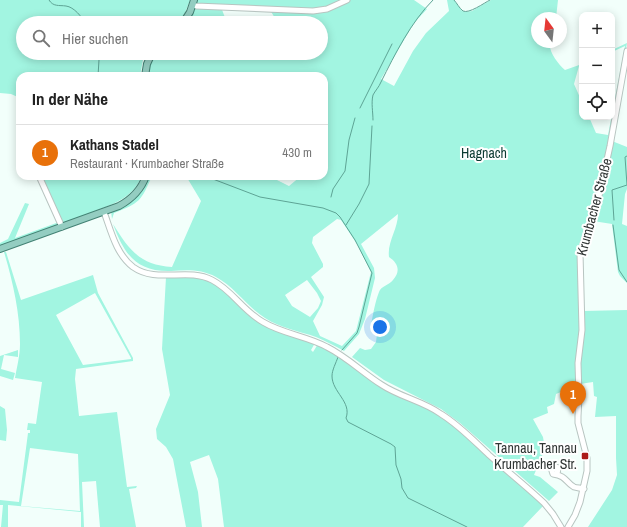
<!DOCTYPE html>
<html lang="de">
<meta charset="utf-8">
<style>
:root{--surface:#fff;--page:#f6f6f6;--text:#222;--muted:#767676;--line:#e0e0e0;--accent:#7c3aed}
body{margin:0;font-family:"Archivo Narrow",sans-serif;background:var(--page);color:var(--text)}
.controls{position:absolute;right:12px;top:12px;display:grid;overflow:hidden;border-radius:8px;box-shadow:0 2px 10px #0003}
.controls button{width:36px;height:36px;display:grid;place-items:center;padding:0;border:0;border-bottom:1px solid var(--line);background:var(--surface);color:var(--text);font:20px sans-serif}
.compass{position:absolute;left:531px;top:12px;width:36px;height:36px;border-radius:50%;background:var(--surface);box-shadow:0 2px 10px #0003;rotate:345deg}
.you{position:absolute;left:380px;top:327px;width:14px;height:14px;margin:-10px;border:3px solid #fff;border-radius:50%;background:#1a73e8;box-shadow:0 0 0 6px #1a73e833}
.badge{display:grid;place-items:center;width:26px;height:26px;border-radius:50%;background:var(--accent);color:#fff;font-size:13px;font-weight:700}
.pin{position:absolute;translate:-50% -33px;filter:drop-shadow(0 1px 2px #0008)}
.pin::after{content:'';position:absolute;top:21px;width:14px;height:12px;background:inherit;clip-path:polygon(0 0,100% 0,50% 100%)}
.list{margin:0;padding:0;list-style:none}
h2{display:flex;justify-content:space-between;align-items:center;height:52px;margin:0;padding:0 16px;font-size:17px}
h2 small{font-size:13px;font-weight:400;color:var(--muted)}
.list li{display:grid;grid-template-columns:26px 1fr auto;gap:12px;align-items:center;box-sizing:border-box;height:56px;padding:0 16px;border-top:1px solid var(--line)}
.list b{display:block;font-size:15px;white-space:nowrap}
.list p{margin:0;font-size:13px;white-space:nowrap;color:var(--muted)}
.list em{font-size:13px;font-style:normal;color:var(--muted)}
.icon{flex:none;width:22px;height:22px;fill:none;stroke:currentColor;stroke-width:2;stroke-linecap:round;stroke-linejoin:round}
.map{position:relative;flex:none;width:627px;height:527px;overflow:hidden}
.search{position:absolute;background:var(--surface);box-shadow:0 2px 10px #0003;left:16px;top:16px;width:312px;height:44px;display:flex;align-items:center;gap:10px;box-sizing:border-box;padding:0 14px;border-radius:22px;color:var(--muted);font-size:15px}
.panel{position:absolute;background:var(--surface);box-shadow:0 2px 10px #0003;left:16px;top:72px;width:312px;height:108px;border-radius:12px}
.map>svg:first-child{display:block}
.green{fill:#a2f5e1;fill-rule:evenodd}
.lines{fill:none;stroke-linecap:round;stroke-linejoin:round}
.stream{stroke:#5ea495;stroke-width:1}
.minor-casing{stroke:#b8c5c1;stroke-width:7}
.major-casing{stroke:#438274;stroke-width:8}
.minor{stroke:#fff;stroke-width:5}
.major{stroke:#94cdc1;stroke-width:6}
.poi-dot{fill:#ac1b1a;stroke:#fff;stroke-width:1.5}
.labels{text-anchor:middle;stroke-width:4;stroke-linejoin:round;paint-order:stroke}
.park-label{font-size:14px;fill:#0c3b32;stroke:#fff}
.street-label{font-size:14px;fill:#303534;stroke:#fff}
.poi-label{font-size:14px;fill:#303534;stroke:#fff;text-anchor:end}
</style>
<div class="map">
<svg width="627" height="527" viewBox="0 0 627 527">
<rect width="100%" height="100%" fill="#f2fffb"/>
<!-- green -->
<path class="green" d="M 0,0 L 190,0 L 185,13 L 178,23 L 23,23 L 23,53 L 147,53 L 143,60 L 140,76 L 20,76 L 20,98 L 11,94 L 0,93 Z
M 197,0 L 414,0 L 427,9 L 414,23 L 381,79 L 394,86 L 413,51 L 426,33 L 449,11 L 447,0 L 454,0 L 462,11 L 466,12 L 472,11 L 491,0 L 558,0 L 556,18 L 537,18 L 537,42 L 550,42 C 548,51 558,64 565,70 L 582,64 L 582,65 L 579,66 L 574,84 L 582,102 L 582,117 L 589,117 L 596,133 L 608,135 L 625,46 L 612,52 L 612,50 L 627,43 L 618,95 L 597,199 L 582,242 L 582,314 L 578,384 L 567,387 L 566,390 L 556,394 L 554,404 L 547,407 L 548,413 L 533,419 L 543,437 L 545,449 L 534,475 L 540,477 L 558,492 L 549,501 L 460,423 L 441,409 L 384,380 L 352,357 L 360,348 L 365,350 L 371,349 L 376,342 L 377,334 L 371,325 C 373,315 375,302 379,292 C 381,286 389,285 393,280 C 401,271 398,263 389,257 C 387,242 398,229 398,214 L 361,244 L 374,268 L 375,278 L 365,319 L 359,334 L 344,351 C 335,346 326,341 316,337 C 299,331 280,328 265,318 C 247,307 235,287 216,277 C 201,269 187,270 171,271 C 136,272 124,254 113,224 C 129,250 140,265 172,267 L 201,201 L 186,176 L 274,176 L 277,180 L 289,186 L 301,176 L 324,176 L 324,76 L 147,76 L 148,69 L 154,53 L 239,53 L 241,57 L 246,53 L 321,53 L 321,23 L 278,23 L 270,10 L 197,4 ZM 337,219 L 341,220 L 357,244 L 371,272 L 356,331 L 342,346 L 320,336 L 313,321 L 322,305 L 324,297 L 311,277 L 323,267 L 323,264 L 312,243 L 313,237 ZM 307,280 L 317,293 L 321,301 L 318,308 L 310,317 L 292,306 L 285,295 Z
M 198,7 L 221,7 L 227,23 L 185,23 L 195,9 Z
M 612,141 L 627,147 L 627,189 L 625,194 L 622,224 L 627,226 L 627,283 L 620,276 L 618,272 L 612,224 L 593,221 Z
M 41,176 L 142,176 C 132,198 116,203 95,211 L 95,213 L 63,223 Z
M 148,176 L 152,176 C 141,201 140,203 114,213 L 112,219 L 111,211 L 126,204 Z
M 25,203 L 29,204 L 15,238 L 59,222 L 60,225 L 0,248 L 0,243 L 8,239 Z
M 4,252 L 6,252 L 21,300 L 93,275 L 98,293 L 133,358 L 133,361 L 76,369 L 75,379 L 79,416 L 117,412 L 127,487 L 137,486 L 136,488 L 129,489 L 136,527 L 100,527 L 96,481 L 82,482 L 84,527 L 81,527 L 81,512 L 8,505 L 8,527 L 1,527 L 3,505 L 0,505 L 0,500 L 19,502 L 28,433 L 30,433 L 30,430 L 27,430 L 28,423 L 36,424 L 42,382 L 15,378 C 17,367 20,355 20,344 C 20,313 13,282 4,252 ZM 95,293 L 131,358 L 131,359 L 83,365 L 56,315 ZM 30,448 L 78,454 L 80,511 L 21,506 Z
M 195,276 L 210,281 L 223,289 L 256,320 L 315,343 L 311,350 L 313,352 L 318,344 L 333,352 L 363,373 L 436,411 L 450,422 L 544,505 L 523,527 L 224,527 L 218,479 L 209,455 L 190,462 L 198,492 L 202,527 L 186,527 L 173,459 L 166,447 L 157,439 L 156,429 L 170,395 L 162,349 L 166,277 Z
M 627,310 L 627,527 L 588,527 L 612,490 L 617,475 L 616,458 L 616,416 L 595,417 L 597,397 L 594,396 L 593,382 L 580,384 L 579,358 L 583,311 Z
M 18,350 L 18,357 L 4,355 L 1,369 L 15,373 L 13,380 L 0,376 L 0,356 Z
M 0,406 L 5,409 L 7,430 L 6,441 L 0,440 Z"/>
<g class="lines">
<!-- stream -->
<path class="stream" d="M 49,0 C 53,7 59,5 66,6 C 74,7 82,17 85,23
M 454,0 C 457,3 459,8 463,11 C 469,14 484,3 490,0
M 96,53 L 99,60 L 98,76
M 360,108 L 392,44
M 373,120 C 373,112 371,103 373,95 C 375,91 379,87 381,82 C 395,54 411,22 433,0
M 205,176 L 260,197 L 323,208 L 336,213 L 340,217 L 355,240 L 372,273 L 359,327 L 357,333 L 342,350
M 331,197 L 333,189 L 345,171 L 349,140 L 355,118
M 614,220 L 612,190 L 627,185 L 625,157 L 627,156
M 346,225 L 359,204 L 369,184 L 372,126
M 613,225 L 619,270 L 627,282
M 338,357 C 336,363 332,370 332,376 C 332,392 352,402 346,418 L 348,422 L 391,444 L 395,447 L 396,465 L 401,479 L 402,488 L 408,498 L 467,527"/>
<!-- minor casing -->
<g class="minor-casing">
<path id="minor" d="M 193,4 L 196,6 L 313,11 L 327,9 L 347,0
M 39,176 L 62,227
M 104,212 C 111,231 116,254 133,267 C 157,284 187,267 212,280 C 232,290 243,311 263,322 C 283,334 307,336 327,347 C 347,357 363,373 382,385 C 400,397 423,401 441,414 C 459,425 474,441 489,455 C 507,471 526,486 544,503 L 553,514 L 561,527
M 557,474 L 558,468 L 554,466 L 552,471 L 553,474 C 567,476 565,482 574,487 C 577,488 581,488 584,489
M 568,527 L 575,515 L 580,502 L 587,471 L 587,458 L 578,423 L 578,416 L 579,397 L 578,363 L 582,330 L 580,253 L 597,205 L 610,146 L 627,51"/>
</g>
<!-- major casing -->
<g class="major-casing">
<path id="major" d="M 183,23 L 190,12 L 194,0
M 145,76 L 147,64 L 152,53
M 0,249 L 119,206 C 132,199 141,190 146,176"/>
</g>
<!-- minor -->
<use href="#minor" class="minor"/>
<!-- major -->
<use href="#major" class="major"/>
</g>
<!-- markers -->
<rect class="poi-dot" x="581" y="452" width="8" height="8" rx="2"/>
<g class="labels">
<!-- park labels -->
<g class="park-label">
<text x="484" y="158">Hagnach</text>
</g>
<!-- street labels -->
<g class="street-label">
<text transform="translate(594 207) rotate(-75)" y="5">Krumbacher Straße</text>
</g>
<!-- poi labels -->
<g class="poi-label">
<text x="577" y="453">Tannau, Tannau<tspan x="577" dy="16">Krumbacher Str.</tspan></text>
</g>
</g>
</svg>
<div class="controls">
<button>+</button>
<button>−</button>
<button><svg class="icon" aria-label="locate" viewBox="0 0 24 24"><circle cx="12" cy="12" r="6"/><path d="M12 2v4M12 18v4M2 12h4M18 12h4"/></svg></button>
</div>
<svg class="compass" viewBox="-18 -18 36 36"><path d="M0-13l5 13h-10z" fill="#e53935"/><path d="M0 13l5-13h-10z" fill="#767676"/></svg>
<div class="you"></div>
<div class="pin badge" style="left:573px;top:414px;background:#e8710a">1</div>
<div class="search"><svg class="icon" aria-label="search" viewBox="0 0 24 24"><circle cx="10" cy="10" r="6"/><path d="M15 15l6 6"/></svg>Hier suchen</div>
<section class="panel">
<h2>In der Nähe<small></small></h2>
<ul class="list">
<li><span class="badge" style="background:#e8710a">1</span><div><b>Kathans Stadel</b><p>Restaurant · Krumbacher Straße</p></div><em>430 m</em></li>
</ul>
</section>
</div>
